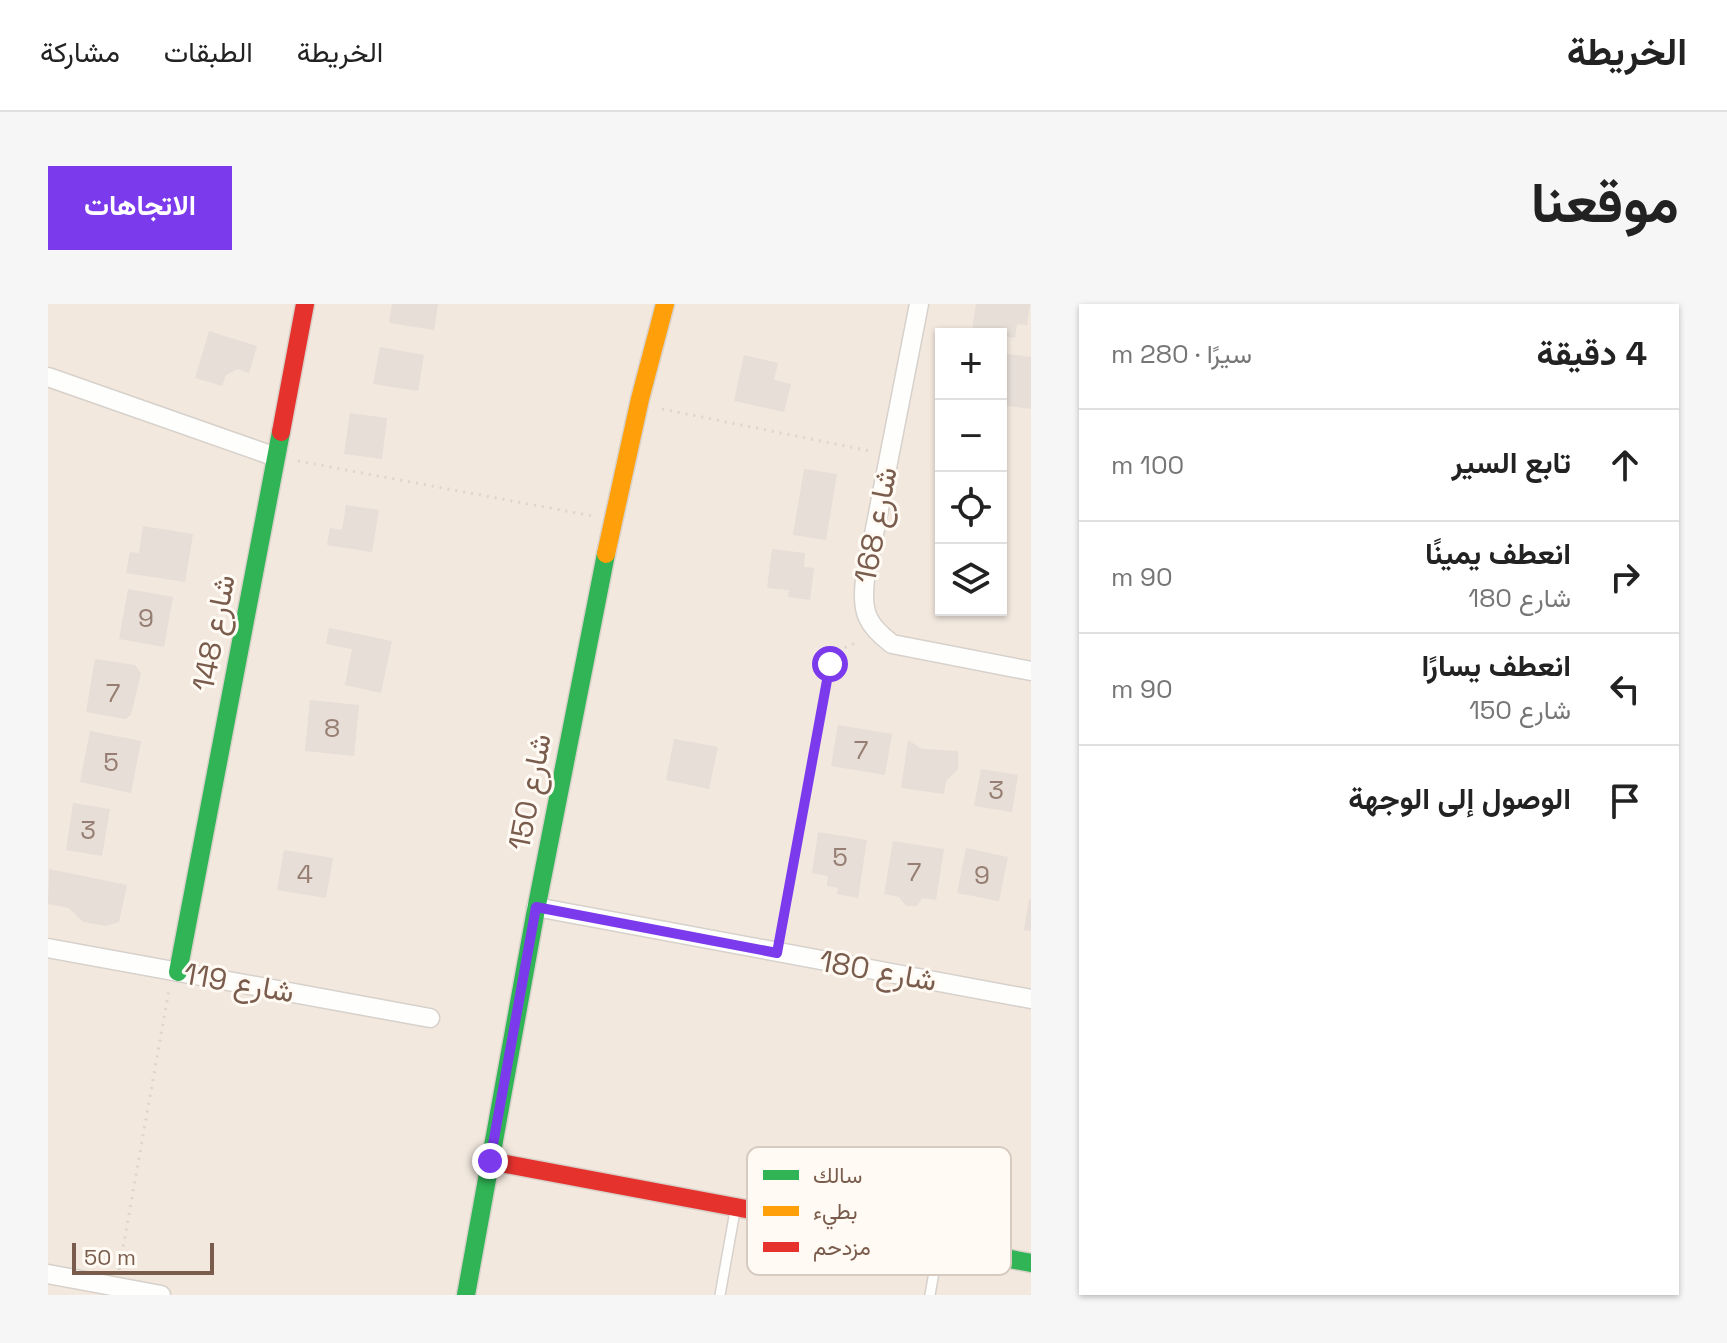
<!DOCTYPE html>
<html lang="ar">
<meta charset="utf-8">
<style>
:root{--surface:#fff;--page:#f6f6f6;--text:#222;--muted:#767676;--line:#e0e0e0;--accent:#7c3aed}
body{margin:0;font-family:"Space Grotesk",Vazirmatn,sans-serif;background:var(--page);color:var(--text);direction:rtl}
.controls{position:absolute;right:24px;top:24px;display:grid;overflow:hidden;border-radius:0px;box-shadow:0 2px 6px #0004}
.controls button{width:72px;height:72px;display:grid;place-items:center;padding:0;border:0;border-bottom:2px solid var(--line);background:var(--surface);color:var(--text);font:40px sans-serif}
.scale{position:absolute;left:24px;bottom:20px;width:142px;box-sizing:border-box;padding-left:8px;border:4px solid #7a5c4d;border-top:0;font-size:22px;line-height:28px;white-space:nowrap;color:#7a5c4d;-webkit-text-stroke:6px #fffaf3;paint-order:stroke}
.stop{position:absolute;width:24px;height:24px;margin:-18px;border:6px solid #7c3aed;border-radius:50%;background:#fff}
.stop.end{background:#7c3aed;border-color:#fff;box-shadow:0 2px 8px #0008}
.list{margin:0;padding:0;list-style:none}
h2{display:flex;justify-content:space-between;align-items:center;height:104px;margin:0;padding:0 32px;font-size:34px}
h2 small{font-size:26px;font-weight:400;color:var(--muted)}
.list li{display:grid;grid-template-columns:52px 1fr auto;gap:24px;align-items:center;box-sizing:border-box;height:112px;padding:0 32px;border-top:2px solid var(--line)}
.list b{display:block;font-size:30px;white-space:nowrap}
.list p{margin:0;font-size:26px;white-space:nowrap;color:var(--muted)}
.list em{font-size:26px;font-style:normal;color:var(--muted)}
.icon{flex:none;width:44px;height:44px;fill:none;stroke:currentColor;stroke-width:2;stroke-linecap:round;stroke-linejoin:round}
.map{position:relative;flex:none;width:983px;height:991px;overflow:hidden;direction:ltr;border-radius:0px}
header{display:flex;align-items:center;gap:48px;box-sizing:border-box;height:112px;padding:0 40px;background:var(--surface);border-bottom:2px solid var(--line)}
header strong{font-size:38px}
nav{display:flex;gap:44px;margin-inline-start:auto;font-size:28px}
.intro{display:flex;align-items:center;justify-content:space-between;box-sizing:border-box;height:192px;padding:0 48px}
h1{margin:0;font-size:56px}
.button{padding:20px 36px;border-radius:0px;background:var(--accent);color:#fff;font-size:28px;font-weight:700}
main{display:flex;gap:48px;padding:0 48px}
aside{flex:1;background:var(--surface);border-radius:0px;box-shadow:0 2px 6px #0004}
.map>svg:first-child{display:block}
.residential{fill:#f2e8de;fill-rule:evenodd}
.building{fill:#e6ded7}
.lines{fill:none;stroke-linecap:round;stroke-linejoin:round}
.lane-casing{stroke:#d7d1cb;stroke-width:12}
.street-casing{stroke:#d7d1cb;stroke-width:21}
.fast-casing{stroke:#d9d2cb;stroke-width:21}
.slow-casing{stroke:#d9d2cb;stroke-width:21}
.jam-casing{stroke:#d9d2cb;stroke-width:21}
.path{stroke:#dcd5d0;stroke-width:3;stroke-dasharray:2 6;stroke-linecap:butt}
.lane{stroke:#fefefd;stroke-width:9}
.street{stroke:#fefefd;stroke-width:18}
.fast{stroke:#30b455;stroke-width:18}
.slow{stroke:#ff9f0a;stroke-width:18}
.jam{stroke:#e5322d;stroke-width:18}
.route{stroke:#7c3aed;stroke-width:10}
.labels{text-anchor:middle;stroke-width:6;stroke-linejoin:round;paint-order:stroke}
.number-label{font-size:26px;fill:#977e72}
.street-label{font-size:30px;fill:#7a5c4d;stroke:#fffaf3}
.key{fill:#fffaf3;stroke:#d7cbc1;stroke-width:2}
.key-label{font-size:22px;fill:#7a5c4d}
</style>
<header>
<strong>الخريطة</strong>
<nav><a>الخريطة</a><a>الطبقات</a><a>مشاركة</a></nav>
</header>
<div class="intro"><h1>موقعنا</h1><a class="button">الاتجاهات</a></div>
<main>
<aside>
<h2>4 دقيقة<small>سيرًا · 280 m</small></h2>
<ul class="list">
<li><svg class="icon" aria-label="ahead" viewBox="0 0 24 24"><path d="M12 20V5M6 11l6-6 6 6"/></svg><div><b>تابع السير</b></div><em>100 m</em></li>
<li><svg class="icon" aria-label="right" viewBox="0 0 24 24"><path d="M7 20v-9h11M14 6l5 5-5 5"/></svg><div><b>انعطف يمينًا</b><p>شارع 180</p></div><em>90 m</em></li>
<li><svg class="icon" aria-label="left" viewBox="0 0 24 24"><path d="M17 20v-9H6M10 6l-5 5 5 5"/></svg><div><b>انعطف يسارًا</b><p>شارع 150</p></div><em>90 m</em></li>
<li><svg class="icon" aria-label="arrive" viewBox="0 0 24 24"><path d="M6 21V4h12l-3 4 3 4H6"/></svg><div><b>الوصول إلى الوجهة</b></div></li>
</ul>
</aside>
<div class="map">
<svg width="983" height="991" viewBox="0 0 983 991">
<rect width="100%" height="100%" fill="#f9f5f0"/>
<!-- residential -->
<path class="residential" d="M 0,0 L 983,0 L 983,991 L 0,991 ZM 893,30 L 953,30 L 953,306 L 893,306 Z"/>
<!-- building -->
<path class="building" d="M 344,0 L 390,0 L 386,26 L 341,19 Z
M 928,0 L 982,0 L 979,21 L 969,20 L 967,34 L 953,32 L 953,30 L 924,28 Z
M 161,27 L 209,42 L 201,69 L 190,65 L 178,71 L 174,82 L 147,74 Z
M 332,43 L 376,51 L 370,87 L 325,80 Z
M 953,49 L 983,53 L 983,105 L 953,101 Z
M 696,51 L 730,59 L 726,76 L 743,80 L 736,108 L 686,97 Z
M 302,109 L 339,114 L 334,155 L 296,150 Z
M 756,165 L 789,170 L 778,236 L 745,231 Z
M 298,201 L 331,206 L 324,248 L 279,241 L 282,224 L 294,226 Z
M 95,222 L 145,230 L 137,278 L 78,269 L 82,248 L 91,249 Z
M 724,245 L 757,249 L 756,263 L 766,264 L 762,296 L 740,293 L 741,286 L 719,284 Z
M 80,285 L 125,293 L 116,343 L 71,335 Z
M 281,324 L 344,337 L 333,389 L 297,381 L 304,345 L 278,340 Z
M 47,355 L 87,361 L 93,369 L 83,411 L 77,415 L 38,408 Z
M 262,396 L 311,401 L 306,452 L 257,447 Z
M 790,421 L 844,430 L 837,471 L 783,462 Z
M 42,427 L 93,437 L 83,489 L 32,478 Z
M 626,435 L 670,443 L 661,485 L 618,476 Z
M 860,436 L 874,445 L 910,447 L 910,465 L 898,477 L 896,490 L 853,484 Z
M 933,465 L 970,471 L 964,508 L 926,502 Z
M 25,499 L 62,505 L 54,552 L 18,546 Z
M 770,528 L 819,536 L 810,594 L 789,590 L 790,584 L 779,582 L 780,572 L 764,569 Z
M 845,537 L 896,545 L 888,596 L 874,594 L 869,602 L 858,602 L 851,593 L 836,590 Z
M 918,544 L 960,553 L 951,597 L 909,589 Z
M 236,546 L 285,554 L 278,594 L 229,586 Z
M 1,565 L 79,581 L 71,618 L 58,622 L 35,618 L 21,604 L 0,600 Z
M 981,595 L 983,595 L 983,627 L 976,626 Z"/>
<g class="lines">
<!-- lane casing -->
<g class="lane-casing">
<path id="lane" d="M 672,991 L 687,907
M 882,991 L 890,945"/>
</g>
<!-- street casing -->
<g class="street-casing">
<path id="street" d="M 871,0 L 817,276 C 813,308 819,321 844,340 L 983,367
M 0,73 L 228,153
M 488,603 L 983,695
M 0,644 L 382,714
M 0,970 L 113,991"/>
</g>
<!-- fast casing -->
<g class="fast-casing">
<path id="fast" d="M 130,668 L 233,128
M 884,940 L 983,959
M 418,991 L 487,611 L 558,250"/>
</g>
<!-- slow casing -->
<g class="slow-casing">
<path id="slow" d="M 558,250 L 592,95 L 617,0"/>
</g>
<!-- jam casing -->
<g class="jam-casing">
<path id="jam" d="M 233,128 L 257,0
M 442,857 L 884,940"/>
</g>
<!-- path -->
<path class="path" d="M 614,105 L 822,147
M 250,157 L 545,212
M 733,629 L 782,360 L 792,346 L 811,337
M 71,966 L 121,686"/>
<!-- lane -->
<use href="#lane" class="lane"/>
<!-- street -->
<use href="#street" class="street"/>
<!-- fast -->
<use href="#fast" class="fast"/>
<!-- slow -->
<use href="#slow" class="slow"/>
<!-- jam -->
<use href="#jam" class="jam"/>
</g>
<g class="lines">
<!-- route -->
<path class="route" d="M 442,857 L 488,603 L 729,649 L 782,360"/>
</g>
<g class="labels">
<!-- number labels -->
<g class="number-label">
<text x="98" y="323">9</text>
<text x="65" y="398">7</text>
<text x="284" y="433">8</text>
<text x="813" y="455">7</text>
<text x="63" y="467">5</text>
<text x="948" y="495">3</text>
<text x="40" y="535">3</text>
<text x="792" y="562">5</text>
<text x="866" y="577">7</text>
<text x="257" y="579">4</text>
<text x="934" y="580">9</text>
</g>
<!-- street labels -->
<g class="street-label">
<text transform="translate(828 221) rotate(-79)" y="10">شارع 168</text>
<text transform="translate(166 329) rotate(-79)" y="10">شارع 148</text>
<text transform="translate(482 488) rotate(-79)" y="10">شارع 150</text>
<text transform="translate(830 667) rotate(10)" y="10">شارع 180</text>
<text transform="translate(191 679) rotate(10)" y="10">شارع 119</text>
</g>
</g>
<!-- legend -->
<rect x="699" y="843" width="264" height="128" rx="12" class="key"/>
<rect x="715" y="866" width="36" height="10" fill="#30b455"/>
<rect x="715" y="902" width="36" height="10" fill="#ff9f0a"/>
<rect x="715" y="938" width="36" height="10" fill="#e5322d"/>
<g class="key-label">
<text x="765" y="879">سالك</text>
<text x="765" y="915">بطيء</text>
<text x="765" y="951">مزدحم</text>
</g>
</svg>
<div class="controls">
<button>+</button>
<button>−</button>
<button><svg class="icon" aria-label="locate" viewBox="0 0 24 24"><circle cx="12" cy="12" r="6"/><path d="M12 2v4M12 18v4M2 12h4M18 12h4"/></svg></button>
<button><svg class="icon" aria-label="layers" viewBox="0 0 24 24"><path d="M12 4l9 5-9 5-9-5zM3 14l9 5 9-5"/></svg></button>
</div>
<div class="scale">50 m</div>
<div class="stop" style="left:782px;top:360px"></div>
<div class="stop end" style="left:442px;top:857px"></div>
</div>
</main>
